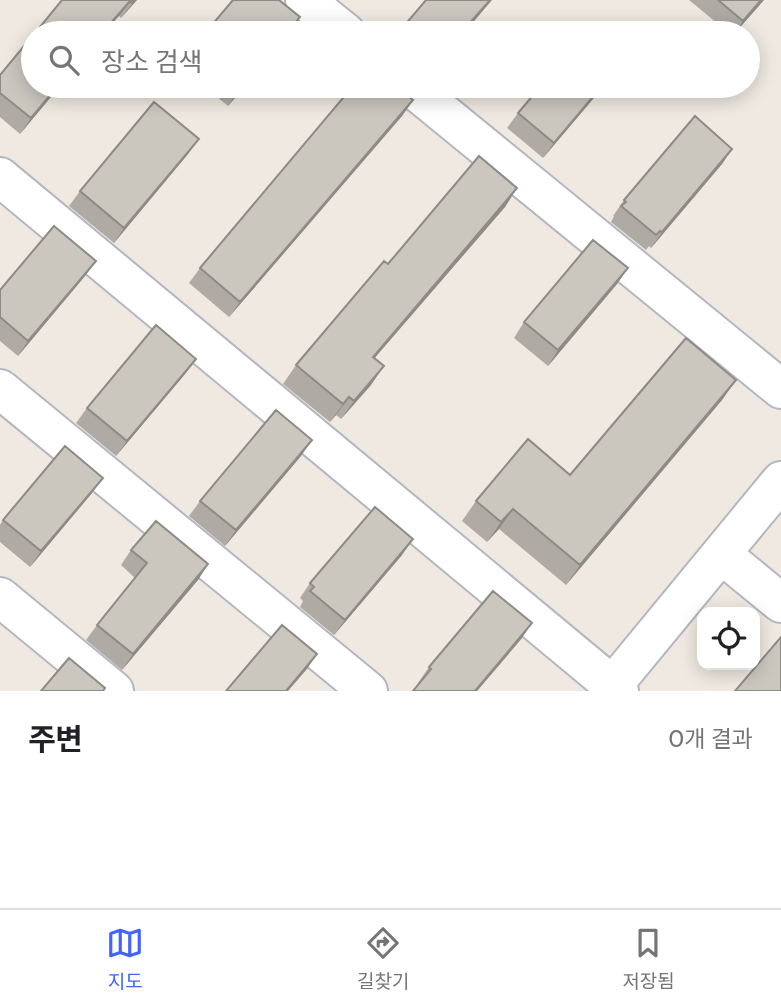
<!DOCTYPE html>
<html lang="ko">
<meta charset="utf-8">
<style>
:root{--surface:#fff;--page:#f2f2f2;--text:#202124;--muted:#757577;--line:#e0e0e0;--accent:#4264fb}
body{margin:0;font-family:Cabin,"Noto Sans KR",sans-serif;background:var(--page);color:var(--text)}
.controls{position:absolute;right:21px;bottom:21px;display:grid;overflow:hidden;border-radius:14px;box-shadow:0 4px 18px #0003}
.controls button{width:63px;height:63px;display:grid;place-items:center;padding:0;border:0;border-bottom:2px solid var(--line);background:var(--surface);color:var(--text);font:35px sans-serif}
.list{margin:0;padding:0;list-style:none}
h2{display:flex;justify-content:space-between;align-items:center;height:91px;margin:0;padding:0 28px;font-size:30px}
h2 small{font-size:23px;font-weight:400;color:var(--muted)}
.icon{flex:none;width:38px;height:38px;fill:none;stroke:currentColor;stroke-width:2;stroke-linecap:round;stroke-linejoin:round}
.map{position:relative;flex:none;width:781px;height:691px;overflow:hidden}
.search{position:absolute;background:var(--surface);box-shadow:0 4px 18px #0003;left:21px;right:21px;top:21px;height:77px;display:flex;align-items:center;gap:18px;box-sizing:border-box;padding:0 24px;border-radius:38px;color:var(--muted);font-size:26px}
.sheet{height:217px;background:var(--surface)}
nav{display:flex;justify-content:space-around;align-items:center;box-sizing:border-box;height:98px;border-top:2px solid var(--line);background:var(--surface);font-size:19px;color:var(--muted)}
nav a{display:grid;justify-items:center;gap:4px}
nav .on{color:var(--accent)}
.map>svg:first-child{display:block}
.lines{fill:none;stroke-linecap:round;stroke-linejoin:round}
.minor-casing{stroke:#b4b7c1;stroke-width:42}
.minor{stroke:#fff;stroke-width:38}
.wall{fill:#afaba4}
.shaded-wall{fill:#8e8b86}
.building{fill:#cbc7bf;stroke:#8e8b86;stroke-width:2}
</style>
<div class="map">
<svg width="781" height="691" viewBox="0 0 781 691">
<rect width="100%" height="100%" fill="#efe9e1"/>
<g class="lines">
<!-- minor casing -->
<g class="minor-casing">
<path id="minor" d="M 305,0 L 346,33
M 410,86 L 781,389
M 0,177 L 619,691
M 0,389 L 368,691
M 721,554 L 781,603
M 0,597 L 114,691
M 608,691 L 781,481"/>
</g>
<!-- minor -->
<use href="#minor" class="minor"/>
</g>
<!-- wall -->
<path class="wall" d="M 62,0 L 137,0 L 121,18 L 119,16 Z
M 689,0 L 764,0 L 735,33 L 729,33 Z
M 0,75 L 60,86 L 20,134 L 0,117 Z
M 204,86 L 245,86 L 228,106 Z
M 604,86 L 543,158 L 507,128 L 518,113 Z
M 408,97 L 413,100 L 402,116 L 229,317 L 189,283 L 200,268 Z
M 199,139 L 188,154 L 114,243 L 69,206 L 80,191 Z
M 732,149 L 722,164 L 651,248 L 649,246 L 646,250 L 611,222 L 614,216 L 613,216 L 624,200 Z
M 517,188 L 505,207 L 374,358 L 371,385 L 341,419 L 336,415 L 330,422 L 283,384 L 296,365 Z
M 628,268 L 617,284 L 548,366 L 514,338 L 524,322 Z
M 85,276 L 18,356 L 0,341 L 0,290 Z
M 196,359 L 185,374 L 116,456 L 76,423 L 87,408 Z
M 736,380 L 722,400 L 566,585 L 499,529 L 487,542 L 462,521 L 476,501 L 570,475 Z
M 301,456 L 225,546 L 189,516 L 200,501 Z
M 92,493 L 30,567 L 0,542 L 0,525 L 3,520 Z
M 131,550 L 208,564 L 198,580 L 122,670 L 86,640 L 97,625 L 135,578 L 121,565 Z
M 402,555 L 334,635 L 300,607 L 303,601 L 300,598 L 310,583 Z
M 522,638 L 477,691 L 413,691 L 419,683 L 418,683 L 429,667 Z"/>
<!-- shaded-wall -->
<path class="shaded-wall" d="M 135,0 L 137,0 L 121,18 Z
M 490,0 L 492,0 L 464,33 L 461,33 Z
M 761,0 L 764,0 L 735,33 L 743,21 Z
M 130,1 L 119,16 L 104,33 L 102,33 Z
M 58,86 L 60,86 L 20,134 L 31,118 Z
M 243,86 L 245,86 L 228,106 L 239,90 Z
M 602,86 L 604,86 L 543,158 L 554,143 Z
M 413,100 L 402,116 L 229,317 L 240,302 Z
M 199,139 L 188,154 L 114,243 L 124,228 Z
M 732,149 L 722,164 L 651,248 L 662,232 Z
M 517,188 L 505,207 L 360,375 L 373,357 Z
M 96,261 L 85,276 L 18,356 L 28,341 Z
M 628,268 L 617,284 L 548,366 L 558,350 Z
M 196,359 L 185,374 L 116,456 L 127,441 Z
M 384,366 L 371,385 L 341,419 L 354,401 Z
M 736,380 L 722,400 L 566,585 L 580,565 Z
M 349,397 L 336,415 L 330,422 L 343,404 Z
M 312,440 L 301,456 L 225,546 L 236,530 Z
M 103,478 L 92,493 L 30,567 L 41,551 Z
M 513,509 L 499,529 L 487,542 L 501,522 Z
M 413,539 L 402,555 L 334,635 L 345,620 Z
M 208,564 L 198,580 L 122,670 L 133,654 Z
M 532,623 L 522,638 L 477,691 L 475,691 Z
M 317,654 L 307,669 L 288,691 L 286,691 Z"/>
<!-- building -->
<path class="building" d="M 62,0 L 135,0 L 132,3 L 130,1 L 102,33 L 35,33 Z
M 233,0 L 279,0 L 300,17 L 287,33 L 205,33 Z
M 426,0 L 490,0 L 461,33 L 398,33 Z
M 718,0 L 761,0 L 743,21 Z
M 33,35 L 33,86 L 58,86 L 31,118 L 0,93 L 0,75 Z
M 233,86 L 243,86 L 239,90 Z
M 353,86 L 407,86 L 412,92 L 408,96 L 413,100 L 240,302 L 200,268 Z
M 541,86 L 602,86 L 554,143 L 518,113 Z
M 154,102 L 199,139 L 124,228 L 80,191 Z
M 695,116 L 732,149 L 662,232 L 660,231 L 656,235 L 621,206 L 626,202 L 624,200 Z
M 479,156 L 517,188 L 373,357 L 384,366 L 354,401 L 349,397 L 343,404 L 296,365 L 384,261 L 388,264 Z
M 54,226 L 96,261 L 28,341 L 0,317 L 0,290 Z
M 593,240 L 628,268 L 558,350 L 524,322 Z
M 156,325 L 196,359 L 127,441 L 87,408 Z
M 686,338 L 736,380 L 580,565 L 513,509 L 501,522 L 476,501 L 528,439 L 570,475 Z
M 276,410 L 312,440 L 236,530 L 200,501 Z
M 65,446 L 103,478 L 41,551 L 3,520 Z
M 375,507 L 413,539 L 345,620 L 310,591 L 314,587 L 310,583 Z
M 156,521 L 208,564 L 133,654 L 97,625 L 147,563 L 131,550 Z
M 493,591 L 532,623 L 475,691 L 413,691 L 431,669 L 429,667 Z
M 282,625 L 317,654 L 286,691 L 226,691 Z
M 781,637 L 781,691 L 735,691 Z
M 69,658 L 105,688 L 103,691 L 41,691 Z"/>
</svg>
<div class="controls">
<button><svg class="icon" aria-label="locate" viewBox="0 0 24 24"><circle cx="12" cy="12" r="6"/><path d="M12 2v4M12 18v4M2 12h4M18 12h4"/></svg></button>
</div>
<div class="search"><svg class="icon" aria-label="search" viewBox="0 0 24 24"><circle cx="10" cy="10" r="6"/><path d="M15 15l6 6"/></svg>장소 검색</div>
</div>
<section class="sheet">
<h2>주변<small>0개 결과</small></h2>
<ul class="list">
</ul>
</section>
<nav>
<a class="on"><svg class="icon" aria-label="map" viewBox="0 0 24 24"><path d="M3 6l6-2 6 2 6-2v14l-6 2-6-2-6 2zM9 4v14M15 6v14"/></svg>지도</a>
<a><svg class="icon" aria-label="directions" viewBox="0 0 24 24"><path d="M12 3l9 9-9 9-9-9zM9 14v-3h6M13 9l2 2-2 2"/></svg>길찾기</a>
<a><svg class="icon" aria-label="saved" viewBox="0 0 24 24"><path d="M7 4h10v16l-5-4-5 4z"/></svg>저장됨</a>
</nav>
